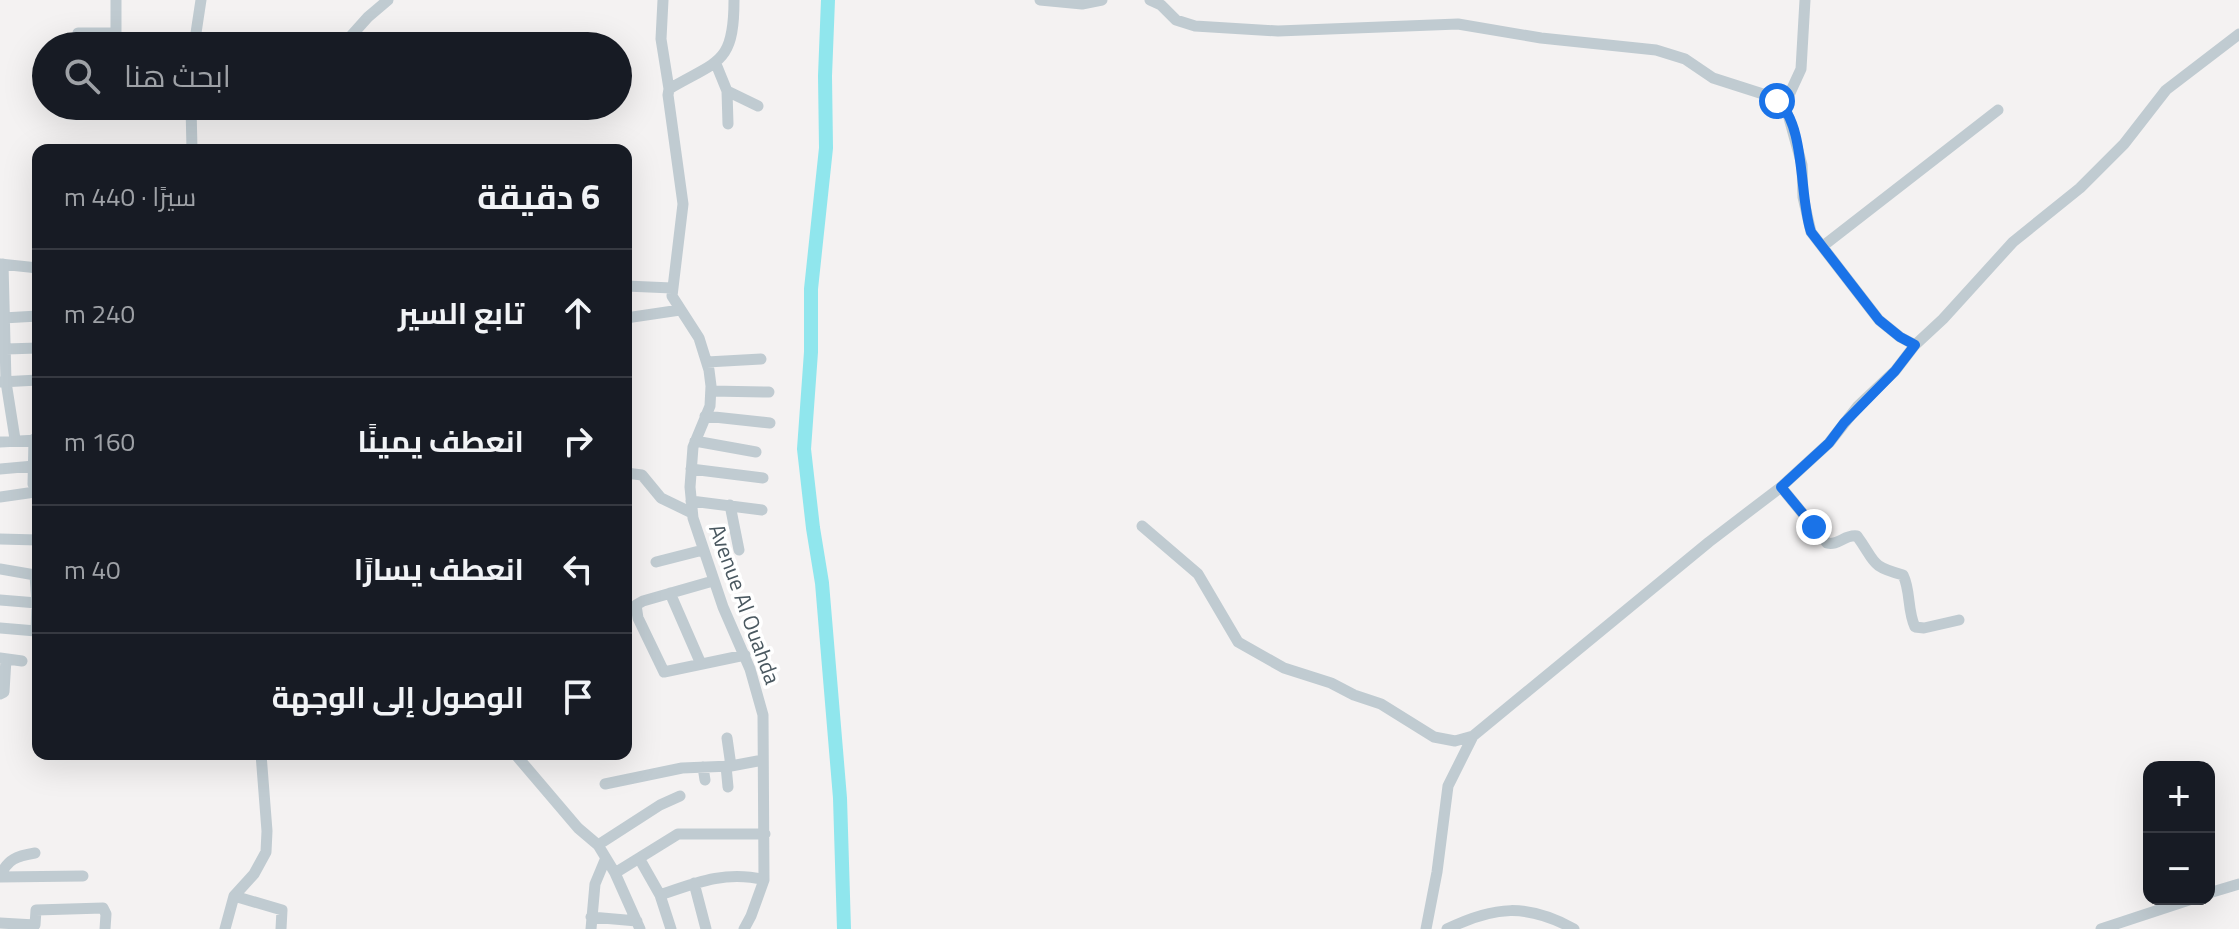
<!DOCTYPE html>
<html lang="ar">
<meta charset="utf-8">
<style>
:root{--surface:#171b24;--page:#20242c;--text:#f1f3f6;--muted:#9ea1a6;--line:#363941}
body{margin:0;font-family:"Titillium Web",Cairo,sans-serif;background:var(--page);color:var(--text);direction:rtl}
.controls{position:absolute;right:24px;bottom:24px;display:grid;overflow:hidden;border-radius:16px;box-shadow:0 8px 32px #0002}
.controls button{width:72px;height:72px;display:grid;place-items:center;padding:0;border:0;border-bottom:2px solid var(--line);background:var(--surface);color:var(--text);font:40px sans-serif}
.stop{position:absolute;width:24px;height:24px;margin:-18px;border:6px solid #1a73e8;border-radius:50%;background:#fff}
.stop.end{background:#1a73e8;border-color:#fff;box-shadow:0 2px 8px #0008}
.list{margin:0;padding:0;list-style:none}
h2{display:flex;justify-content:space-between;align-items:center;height:104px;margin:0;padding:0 32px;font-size:34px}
h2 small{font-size:26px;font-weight:400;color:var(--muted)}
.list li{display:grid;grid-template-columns:52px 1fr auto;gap:24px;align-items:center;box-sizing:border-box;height:128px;padding:0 32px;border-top:2px solid var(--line)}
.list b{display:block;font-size:30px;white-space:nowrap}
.list em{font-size:26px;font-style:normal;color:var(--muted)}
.icon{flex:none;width:44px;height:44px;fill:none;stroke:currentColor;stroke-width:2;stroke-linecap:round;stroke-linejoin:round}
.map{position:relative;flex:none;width:2239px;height:929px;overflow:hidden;direction:ltr}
.search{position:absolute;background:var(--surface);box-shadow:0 8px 32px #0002;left:32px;top:32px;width:600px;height:88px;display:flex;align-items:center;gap:20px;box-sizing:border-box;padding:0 28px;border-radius:44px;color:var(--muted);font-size:30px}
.panel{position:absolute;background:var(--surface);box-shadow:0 8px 32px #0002;left:32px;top:144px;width:600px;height:616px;border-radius:16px;direction:rtl}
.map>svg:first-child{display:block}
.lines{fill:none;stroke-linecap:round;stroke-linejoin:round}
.river{stroke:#90e6ed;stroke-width:14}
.minor{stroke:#c0cbd1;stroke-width:11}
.route{stroke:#1a73e8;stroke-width:10}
.labels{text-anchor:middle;stroke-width:7;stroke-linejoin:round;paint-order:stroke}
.street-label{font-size:22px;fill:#4a5860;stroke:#fff}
</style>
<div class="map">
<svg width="2239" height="929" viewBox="0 0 2239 929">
<rect width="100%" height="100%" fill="#f4f2f2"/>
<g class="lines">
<!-- river -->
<path class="river" d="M 828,0 L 825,76 L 826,148 L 811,289 L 811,352 L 804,449 L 813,528 L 822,583 L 840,798 L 844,929"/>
<!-- minor -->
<path class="minor" d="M 663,0 L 661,39 L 669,89
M 734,0 C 734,65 718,60 669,89 L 668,95 L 683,204 L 672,296 L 699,338 L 709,370 L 711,386 L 710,406 L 693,447 L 690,487 L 693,518 L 723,607 L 750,669 L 763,715 L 764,880 L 751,916 L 744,929
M 1040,0 L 1082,4 L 1102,0
M 1150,0 L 1161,5 L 1176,20 L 1195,26 L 1278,31 L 1458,24 L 1541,38 L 1656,50 L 1685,59 L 1713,78 L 1763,94 L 1784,106 L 1789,118 L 1802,165 L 1803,197 L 1811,232 L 1879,320 L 1900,337 L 1915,345
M 78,33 L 116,33
M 116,46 L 116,0
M 194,46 L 201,0
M 342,46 L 368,17 L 388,0
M 716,64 L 727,91 L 728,124
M 727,91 L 758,106
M 191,106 L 192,150
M 1784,106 L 1801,69 L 1805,0
M 1823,246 L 1998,110
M 0,264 L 38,268
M 3,264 L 6,382 L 15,439
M 626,286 L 672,288
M 3,318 L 38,316
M 626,318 L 680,310
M 6,349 L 38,348
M 707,362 L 761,359
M 1,382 L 38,380
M 711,391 L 769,392
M 705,416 L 770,423
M 34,439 L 33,484 L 38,495
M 695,441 L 756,452
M 0,442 L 38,440
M 0,469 L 34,466
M 691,469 L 763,478
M 626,473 L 642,475 L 661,498 L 692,513
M 1781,487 L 1827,543 C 1838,546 1845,534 1857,536 C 1876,562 1869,566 1903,575 C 1911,591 1907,610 1915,627 L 1924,628 L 1959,620
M 0,497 L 35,492
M 691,501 L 762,510
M 730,505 L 739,550
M 1142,526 L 1198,574 L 1238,642 L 1284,668 L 1331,683 L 1354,695 L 1381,704 L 1434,737 L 1455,741 L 1473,736
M 0,539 L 38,540
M 656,562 L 703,550
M 0,569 L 35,575 L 37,603 L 0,600
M 713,581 L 643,601 L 636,605 L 638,618 L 664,672 L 745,655
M 670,593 L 701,664
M 0,628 L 36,631 L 37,603
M 0,658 L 22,661
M 0,694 L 4,692 L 6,659
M 727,738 L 731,766
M 515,754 L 578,828 L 598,845 L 615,873 L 640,929
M 726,766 L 728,787
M 703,767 L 705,780
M 605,784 L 682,768 L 731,766 L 763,760
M 598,845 L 660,805 L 680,796
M 639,858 L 660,895 L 671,929
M 615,873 L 678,834 L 765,834
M 0,877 L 83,876
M 0,877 C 7,859 17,856 35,853
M 694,883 L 706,929
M 2209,893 L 2239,884
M 660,895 C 695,883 727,870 764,880
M 234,896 L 282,910 L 281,929
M 591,917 L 637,921
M 0,923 L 35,925 L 36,910 L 103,908 L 106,914 L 105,929
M 225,929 L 234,896 L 254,874 L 266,852 L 267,831 L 261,754
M 591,929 L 595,884 L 605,860
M 1426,929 L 1437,872 L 1448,786 L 1473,736 L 1709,542 L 1781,487 L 1829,443 L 1858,406 L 1895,371 L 1915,345 L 1943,319 L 2013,242 L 2080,188 L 2124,144 L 2166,90 L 2239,34
M 1447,929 C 1494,906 1527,903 1574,929
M 2101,929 L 2192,899"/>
</g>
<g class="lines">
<!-- route -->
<path class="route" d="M 1777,101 C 1806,123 1799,198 1811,232 L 1879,320 L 1900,337 L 1915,345 L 1895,371 L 1844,423 L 1829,443 L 1781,487 L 1814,527"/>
</g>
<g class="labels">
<!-- street labels -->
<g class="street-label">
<text transform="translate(745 604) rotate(70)" y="8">Avenue Al Ouahda</text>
</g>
</g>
</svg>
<div class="controls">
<button>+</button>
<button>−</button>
</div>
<div class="stop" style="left:1777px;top:101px"></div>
<div class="stop end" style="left:1814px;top:527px"></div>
<div class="search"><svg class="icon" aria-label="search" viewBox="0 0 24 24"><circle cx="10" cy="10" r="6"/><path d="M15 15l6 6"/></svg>ابحث هنا</div>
<section class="panel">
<h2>6 دقيقة<small>سيرًا · 440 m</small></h2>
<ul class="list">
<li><svg class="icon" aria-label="ahead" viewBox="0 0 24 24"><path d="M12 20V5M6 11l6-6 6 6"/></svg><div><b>تابع السير</b></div><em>240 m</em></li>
<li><svg class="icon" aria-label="right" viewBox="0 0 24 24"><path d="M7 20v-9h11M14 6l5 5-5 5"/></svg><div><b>انعطف يمينًا</b></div><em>160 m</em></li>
<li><svg class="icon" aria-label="left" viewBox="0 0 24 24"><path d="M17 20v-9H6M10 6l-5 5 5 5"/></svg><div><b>انعطف يسارًا</b></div><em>40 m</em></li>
<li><svg class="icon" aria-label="arrive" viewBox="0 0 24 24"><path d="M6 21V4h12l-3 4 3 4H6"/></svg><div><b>الوصول إلى الوجهة</b></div></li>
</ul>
</section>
</div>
